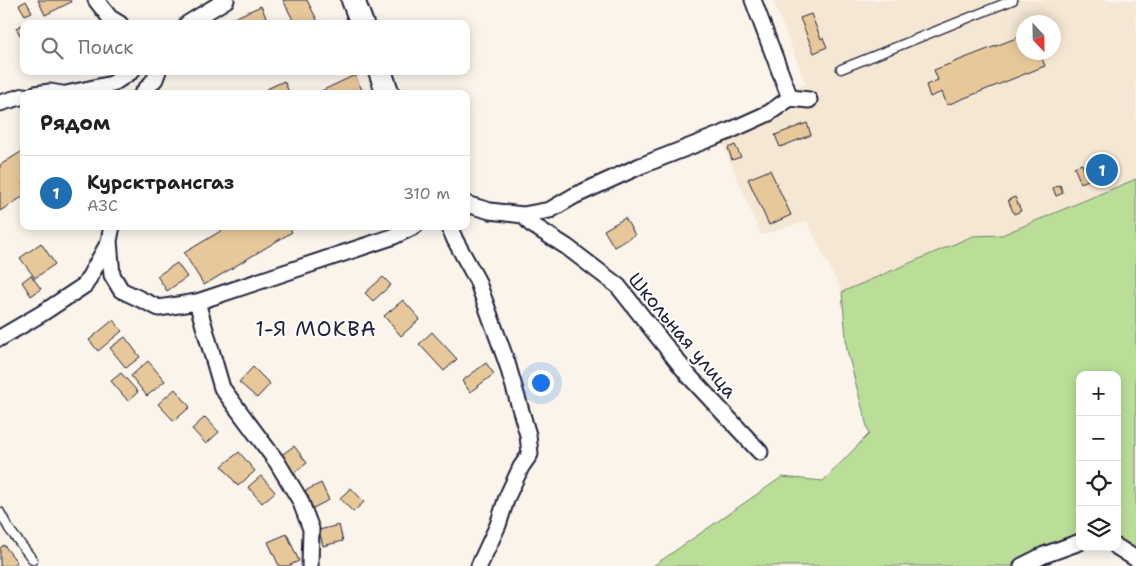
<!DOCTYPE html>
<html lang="ru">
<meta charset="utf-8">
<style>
:root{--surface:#fff;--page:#f2f2f2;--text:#222;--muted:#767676;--line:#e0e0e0;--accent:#1f6fb2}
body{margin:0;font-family:"Shantell Sans",sans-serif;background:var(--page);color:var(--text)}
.controls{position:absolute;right:15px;bottom:15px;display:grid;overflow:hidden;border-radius:10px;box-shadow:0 2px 12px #0003}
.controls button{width:45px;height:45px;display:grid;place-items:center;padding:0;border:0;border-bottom:1px solid var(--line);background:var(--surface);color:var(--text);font:25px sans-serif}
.compass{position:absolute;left:1016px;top:15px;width:45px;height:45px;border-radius:50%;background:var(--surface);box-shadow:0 2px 12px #0003;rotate:158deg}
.you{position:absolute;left:540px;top:382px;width:18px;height:18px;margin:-12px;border:4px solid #fff;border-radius:50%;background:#1a73e8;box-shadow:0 0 0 8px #1a73e833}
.badge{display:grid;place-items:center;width:32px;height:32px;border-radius:50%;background:var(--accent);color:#fff;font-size:16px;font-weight:700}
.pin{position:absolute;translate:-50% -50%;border:2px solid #fff;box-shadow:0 1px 5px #0006}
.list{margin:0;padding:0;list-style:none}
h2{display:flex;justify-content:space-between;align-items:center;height:65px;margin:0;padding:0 20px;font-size:21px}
h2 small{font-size:16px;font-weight:400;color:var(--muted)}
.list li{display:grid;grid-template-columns:32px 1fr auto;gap:15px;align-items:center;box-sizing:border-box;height:75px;padding:0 20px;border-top:1px solid var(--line)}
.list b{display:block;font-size:19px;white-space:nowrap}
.list p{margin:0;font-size:16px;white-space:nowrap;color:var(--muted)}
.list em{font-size:16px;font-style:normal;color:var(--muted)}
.icon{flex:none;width:28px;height:28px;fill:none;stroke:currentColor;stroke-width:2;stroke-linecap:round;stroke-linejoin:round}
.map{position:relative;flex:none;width:1136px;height:566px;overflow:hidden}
.search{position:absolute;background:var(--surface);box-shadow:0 2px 12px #0003;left:20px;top:20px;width:450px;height:55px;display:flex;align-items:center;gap:12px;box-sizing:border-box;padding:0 18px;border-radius:10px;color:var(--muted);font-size:19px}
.panel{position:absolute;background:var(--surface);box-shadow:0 2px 12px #0003;left:20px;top:90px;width:450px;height:140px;border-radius:10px}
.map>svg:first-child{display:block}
.built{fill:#f4e7d3;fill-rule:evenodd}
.green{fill:#bade98;stroke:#6e806a}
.building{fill:#e7c89a;stroke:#22223b}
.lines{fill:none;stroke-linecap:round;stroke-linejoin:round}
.lane-casing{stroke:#22223b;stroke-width:11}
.street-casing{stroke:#22223b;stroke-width:19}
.secondary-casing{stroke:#22223b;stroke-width:26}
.lane{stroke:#fff;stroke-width:8}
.street{stroke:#fff;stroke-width:15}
.secondary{stroke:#fff;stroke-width:22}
.labels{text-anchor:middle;stroke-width:4;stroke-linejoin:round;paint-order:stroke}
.street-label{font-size:19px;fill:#22223b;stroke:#fff}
.quarter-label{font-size:21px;letter-spacing:1px;fill:#22223b;stroke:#fff}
</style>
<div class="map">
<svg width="1136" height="566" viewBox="0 0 1136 566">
<rect width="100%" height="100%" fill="#faf4eb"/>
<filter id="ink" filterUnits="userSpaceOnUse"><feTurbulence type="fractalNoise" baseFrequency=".02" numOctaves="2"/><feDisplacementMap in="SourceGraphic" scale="10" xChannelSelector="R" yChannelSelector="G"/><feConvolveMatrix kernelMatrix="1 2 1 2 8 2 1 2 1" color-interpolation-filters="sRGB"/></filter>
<g filter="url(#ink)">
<!-- built -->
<path class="built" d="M 773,0 L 1136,0 L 1136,179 L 1002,235 L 973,236 L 842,292 L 807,221 L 761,235 L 716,128 L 806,84 ZM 1024,22 L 1054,22 L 1054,52 L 1024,52 Z"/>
<!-- green -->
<path class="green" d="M 1136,179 L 1136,552 L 1117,541 L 1117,375 L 1080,375 L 1080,535 L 1070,536 L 1014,566 L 653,566 L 782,477 L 823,481 L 869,434 L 847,350 L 842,292 L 973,236 L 1002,235 Z"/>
<!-- building -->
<path class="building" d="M 38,0 L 70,0 L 71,2 L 45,15 Z
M 283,0 L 307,0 L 319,24 L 295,24 Z
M 26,1 L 32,12 L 25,15 L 19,5 Z
M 261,6 L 269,24 L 237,24 L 234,18 Z
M 811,14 L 821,39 L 823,38 L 827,47 L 814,53 L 800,18 Z
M 24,24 L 24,42 L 16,28 Z
M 1024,35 L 1024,52 L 1043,52 L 1040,54 L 1045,66 L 947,105 L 942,92 L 930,97 L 926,85 L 938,80 L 934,70 Z
M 355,75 L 364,94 L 315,94 Z
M 284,81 L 290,94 L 269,94 L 267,89 Z
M 807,123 L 811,135 L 780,147 L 775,135 Z
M 735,145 L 741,157 L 732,160 L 728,148 Z
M 24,150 L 24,196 L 0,211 L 0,165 Z
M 1103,163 L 1107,172 L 1081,183 L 1074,167 L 1082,164 L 1084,170 Z
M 770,170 L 791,215 L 769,225 L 748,179 Z
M 1060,185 L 1063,193 L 1056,196 L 1053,188 Z
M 1015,197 L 1021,211 L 1014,214 L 1008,200 Z
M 625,218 L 635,235 L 614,247 L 604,230 Z
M 229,226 L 289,226 L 292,232 L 204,285 L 184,253 Z
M 41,243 L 55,264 L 35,278 L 20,258 Z
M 177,263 L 187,277 L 167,291 L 157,276 Z
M 31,275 L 41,289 L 31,296 L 22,282 Z
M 383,277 L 391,285 L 373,301 L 365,293 Z
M 403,300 L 420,319 L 401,336 L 384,316 Z
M 113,320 L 122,331 L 98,351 L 89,340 Z
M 432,332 L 457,359 L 444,371 L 419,344 Z
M 125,337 L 140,357 L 126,368 L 110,348 Z
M 148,361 L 165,381 L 147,396 L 131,376 Z
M 486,363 L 494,374 L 470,392 L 462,381 Z
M 253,367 L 270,384 L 257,398 L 239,382 Z
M 121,373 L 138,392 L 128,401 L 111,381 Z
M 175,389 L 190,407 L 174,421 L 158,404 Z
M 205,417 L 219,432 L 206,444 L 192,429 Z
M 294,446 L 307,463 L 293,474 L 280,456 Z
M 239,452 L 255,471 L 238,486 L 222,466 Z
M 261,476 L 275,492 L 262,503 L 248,487 Z
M 321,483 L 329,500 L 313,508 L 305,491 Z
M 351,488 L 364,502 L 353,512 L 340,498 Z
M 339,525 L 343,541 L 323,546 L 319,530 Z
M 287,534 L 299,561 L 288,566 L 279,566 L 268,542 Z
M 4,545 L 17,562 L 13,566 L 0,566 L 0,548 Z"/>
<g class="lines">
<!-- lane casing -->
<g class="lane-casing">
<path id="lane" d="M 841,69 L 1013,0
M 0,512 L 9,529 L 33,560"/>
</g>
<!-- street casing -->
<g class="street-casing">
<path id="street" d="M 96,0 L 110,18 L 120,24
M 753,0 L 790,98
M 187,24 L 226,0
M 35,94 L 50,92 L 62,94
M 66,94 L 112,84 L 132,71
M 142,94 L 155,79 L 158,71
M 0,103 L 24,96
M 466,204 L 490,211 L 523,215 L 550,210 L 574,196 L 640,166 L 727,132 L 769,113 L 790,98 L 809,100
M 523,215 L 531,224 L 567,247 L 618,286 L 689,376 L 760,452
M 112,226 L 109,241 L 112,275 L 121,290 L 159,308 L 197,302 L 392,237 L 415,226
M 449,226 L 455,240 L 477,280 L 507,363 L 528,435 L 530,454 L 521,467 L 507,497 L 498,525 L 479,566
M 197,302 L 222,388 L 277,462 L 300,500 L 311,529 L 310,566
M 0,338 L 41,314 L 85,285 L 109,242
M 1117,547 L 1136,559
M 1022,566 L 1044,555 L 1080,542"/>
</g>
<!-- secondary casing -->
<g class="secondary-casing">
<path id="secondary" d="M 353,0 L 362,24
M 380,71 L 388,94"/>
</g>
<!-- lane -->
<use href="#lane" class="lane"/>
<!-- street -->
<use href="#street" class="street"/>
<!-- secondary -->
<use href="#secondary" class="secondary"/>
</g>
</g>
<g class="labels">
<!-- street labels -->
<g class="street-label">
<text transform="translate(683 335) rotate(50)" y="7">Школьная улица</text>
</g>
<!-- quarter labels -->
<g class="quarter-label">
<text x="316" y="336">1-Я МОКВА</text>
</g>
</g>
</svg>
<div class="controls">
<button>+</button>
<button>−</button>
<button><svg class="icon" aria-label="locate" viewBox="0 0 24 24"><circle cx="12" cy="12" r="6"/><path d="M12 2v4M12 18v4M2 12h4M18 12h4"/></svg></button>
<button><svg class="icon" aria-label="layers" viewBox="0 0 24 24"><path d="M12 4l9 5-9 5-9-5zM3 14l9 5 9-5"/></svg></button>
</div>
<svg class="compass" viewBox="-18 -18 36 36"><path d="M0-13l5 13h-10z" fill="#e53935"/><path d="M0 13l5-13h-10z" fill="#767676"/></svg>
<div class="you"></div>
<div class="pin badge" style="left:1102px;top:170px">1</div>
<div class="search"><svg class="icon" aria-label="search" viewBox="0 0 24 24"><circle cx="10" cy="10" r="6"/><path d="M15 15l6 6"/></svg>Поиск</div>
<section class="panel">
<h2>Рядом<small></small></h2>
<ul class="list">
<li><span class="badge">1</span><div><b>Курсктрансгаз</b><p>АЗС</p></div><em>310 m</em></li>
</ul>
</section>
</div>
